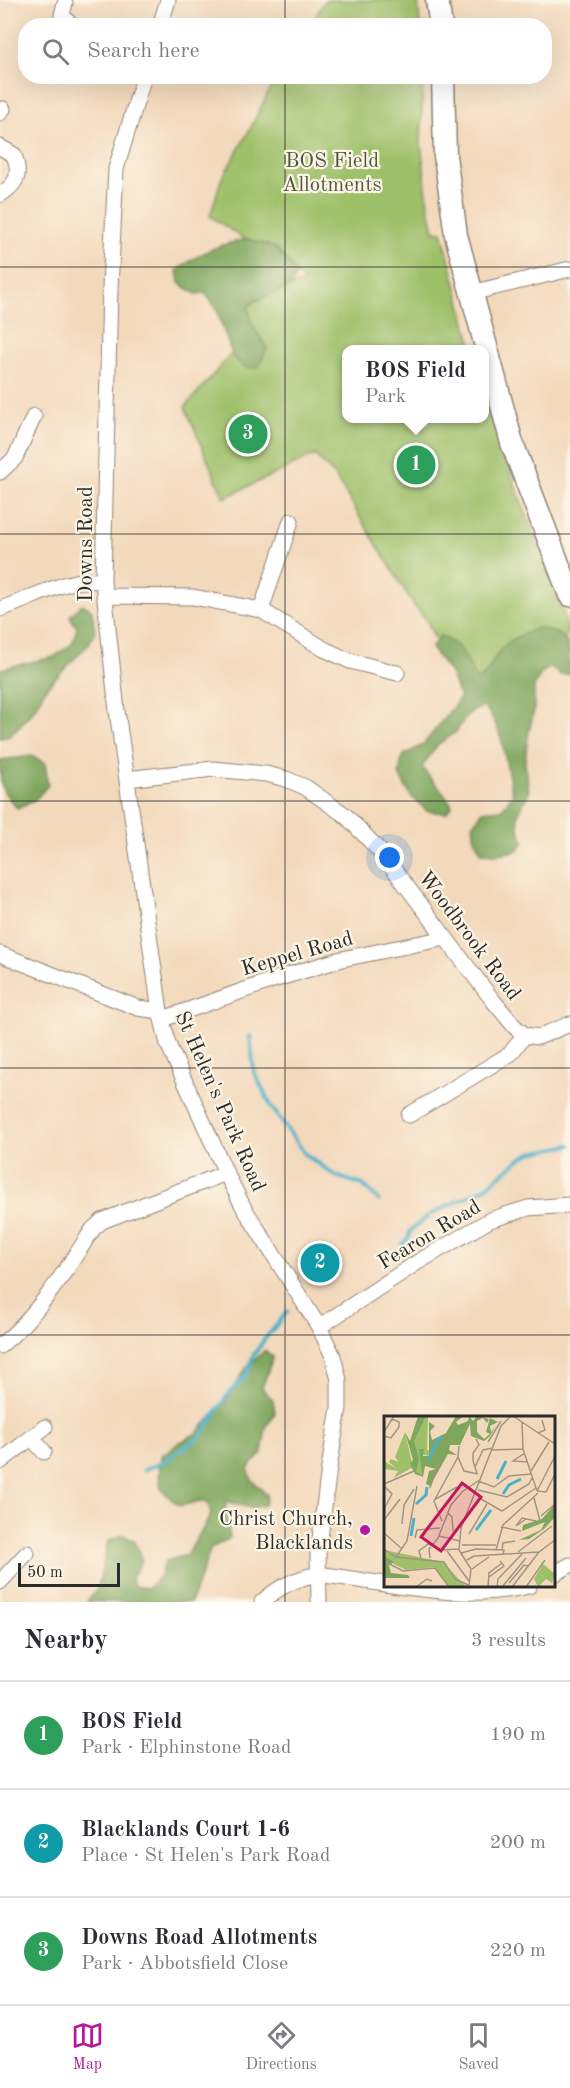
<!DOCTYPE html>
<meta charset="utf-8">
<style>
:root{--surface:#fff;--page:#f7f7f7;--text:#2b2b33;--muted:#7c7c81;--line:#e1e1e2;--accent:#b5179e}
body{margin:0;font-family:"Old Standard TT",serif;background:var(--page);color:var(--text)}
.scale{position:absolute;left:18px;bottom:15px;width:102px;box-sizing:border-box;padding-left:6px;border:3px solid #2b2b2b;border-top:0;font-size:16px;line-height:21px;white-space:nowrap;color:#2b2b2b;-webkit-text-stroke:4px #fcf5e5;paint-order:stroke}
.you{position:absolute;left:390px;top:858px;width:21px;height:21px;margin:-15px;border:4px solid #fff;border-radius:50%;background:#1a73e8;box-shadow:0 0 0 9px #1a73e833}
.badge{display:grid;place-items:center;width:39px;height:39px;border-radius:50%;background:var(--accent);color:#fff;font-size:20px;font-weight:700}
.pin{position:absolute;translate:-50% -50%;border:3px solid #fff;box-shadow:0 2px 6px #0006}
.popup{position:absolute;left:342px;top:345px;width:147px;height:78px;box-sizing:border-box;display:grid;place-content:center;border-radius:12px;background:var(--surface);filter:drop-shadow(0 2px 4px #0005);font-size:20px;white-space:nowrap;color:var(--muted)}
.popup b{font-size:22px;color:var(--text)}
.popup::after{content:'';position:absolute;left:50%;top:100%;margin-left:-12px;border:12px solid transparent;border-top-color:var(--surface)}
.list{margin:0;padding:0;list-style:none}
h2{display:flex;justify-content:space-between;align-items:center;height:78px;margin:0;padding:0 24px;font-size:26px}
h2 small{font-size:20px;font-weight:400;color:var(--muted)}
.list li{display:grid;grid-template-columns:39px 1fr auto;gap:18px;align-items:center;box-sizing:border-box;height:108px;padding:0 24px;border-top:2px solid var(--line)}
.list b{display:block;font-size:22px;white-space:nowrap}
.list p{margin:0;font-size:20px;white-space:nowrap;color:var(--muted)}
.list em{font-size:20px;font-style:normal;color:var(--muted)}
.icon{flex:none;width:33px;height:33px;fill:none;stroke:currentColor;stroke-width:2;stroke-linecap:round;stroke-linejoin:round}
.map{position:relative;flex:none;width:570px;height:1602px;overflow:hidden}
.search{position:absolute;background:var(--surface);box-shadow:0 6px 24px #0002;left:18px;right:18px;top:18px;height:66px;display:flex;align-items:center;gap:15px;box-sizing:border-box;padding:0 21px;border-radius:24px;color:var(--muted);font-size:22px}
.sheet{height:402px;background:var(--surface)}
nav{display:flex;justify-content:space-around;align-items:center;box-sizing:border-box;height:84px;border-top:2px solid var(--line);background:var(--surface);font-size:16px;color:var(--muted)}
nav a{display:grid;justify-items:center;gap:3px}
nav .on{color:var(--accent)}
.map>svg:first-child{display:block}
.green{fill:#9dc069;stroke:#64764a;stroke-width:1.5}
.forest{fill:#7ea65d;stroke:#546844;stroke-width:1.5}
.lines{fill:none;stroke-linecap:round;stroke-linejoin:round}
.stream{stroke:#4bb0ca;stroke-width:4}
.street-casing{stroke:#8f8274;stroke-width:17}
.secondary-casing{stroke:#8f8274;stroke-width:25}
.street{stroke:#fff;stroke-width:15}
.secondary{stroke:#fff;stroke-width:22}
.grid{fill:none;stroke:#2b2b2b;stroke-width:1.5;stroke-opacity:0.55}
.poi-dot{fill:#b5179e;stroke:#fcf5e5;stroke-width:2}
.labels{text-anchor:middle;stroke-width:4.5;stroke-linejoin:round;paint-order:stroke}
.park-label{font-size:21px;fill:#4d583e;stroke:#fcf5e5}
.street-label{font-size:21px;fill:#2b2b2b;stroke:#fcf5e5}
.poi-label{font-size:21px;fill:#2b2b2b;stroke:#fcf5e5;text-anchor:end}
.inset-river{fill:none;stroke:#4bb0ca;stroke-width:3}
.inset-road{fill:none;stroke:#a39382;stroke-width:1.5}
.view{fill:#c2185b;fill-opacity:0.15;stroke:#c2185b;stroke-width:3}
.inset-edge{fill:none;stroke:#2b2b2b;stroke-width:3}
</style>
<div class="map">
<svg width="570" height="1602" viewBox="0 0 570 1602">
<rect width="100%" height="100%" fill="#fcf5e5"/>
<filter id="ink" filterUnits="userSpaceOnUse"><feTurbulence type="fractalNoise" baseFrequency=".0167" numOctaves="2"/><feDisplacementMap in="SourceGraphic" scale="12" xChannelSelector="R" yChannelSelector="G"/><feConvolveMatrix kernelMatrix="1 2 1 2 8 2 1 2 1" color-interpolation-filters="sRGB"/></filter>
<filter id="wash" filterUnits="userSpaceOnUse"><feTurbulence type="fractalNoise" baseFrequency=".008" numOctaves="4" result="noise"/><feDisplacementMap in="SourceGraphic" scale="24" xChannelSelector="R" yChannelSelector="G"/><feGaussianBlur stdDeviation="1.35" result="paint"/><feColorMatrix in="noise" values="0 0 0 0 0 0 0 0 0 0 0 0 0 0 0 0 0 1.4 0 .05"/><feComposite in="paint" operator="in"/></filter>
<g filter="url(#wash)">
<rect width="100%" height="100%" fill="#f3d9bc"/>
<!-- green -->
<path class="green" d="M 325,0 L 418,0 L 420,25 L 311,25 Z
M 276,77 L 423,77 L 421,144 L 428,203 L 434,231 L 442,232 L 473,349 L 347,350 L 347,418 L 485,418 L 485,392 L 497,437 L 562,609 L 568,631 L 563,643 L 472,702 L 440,650 L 426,619 L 415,607 L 335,476 L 315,455 L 224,498 L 185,407 L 238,346 L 248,307 L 255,301 L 305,281 L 210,216 L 221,180 L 250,129 Z"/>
<!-- forest -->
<path class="forest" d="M 247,239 L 276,248 L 297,274 L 290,287 L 255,301 L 248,307 L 253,326 L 267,348 L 259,367 L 246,368 L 233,357 L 216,308 L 205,293 L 196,294 L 179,283 L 177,270 C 203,251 217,245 247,239 Z
M 82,604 L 92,610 L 95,632 L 88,645 L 46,688 L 33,711 L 10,736 L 0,738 L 0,669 L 54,657 L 72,644 L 77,628 L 70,616 Z
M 538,628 C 570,635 570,641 570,674 L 560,675 L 551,667 L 542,672 L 534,686 L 534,710 L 528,736 L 525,763 L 529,792 L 518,815 L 519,828 L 524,842 L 516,851 L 496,854 L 482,853 L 475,841 L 473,824 L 483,811 L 502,809 L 513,794 C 504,765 506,728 483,706 L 468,714 L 456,732 L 437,745 L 422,767 C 431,782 445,790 452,806 L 446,813 L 427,811 L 411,796 L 399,775 L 401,763 L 404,755 L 423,745 L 460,698 L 450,673 L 431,648 L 440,636 C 463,645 465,657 475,678 L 480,680 C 488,672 491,664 497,655 C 506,640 523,634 538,628 Z
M 32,756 L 45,763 L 48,785 L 36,799 L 17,808 C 0,789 0,787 0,760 Z
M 265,1350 L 273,1357 L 262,1388 L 273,1400 L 275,1413 L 266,1427 L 262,1453 L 248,1469 L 252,1480 L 267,1495 L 265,1505 L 250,1508 L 225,1501 L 230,1538 L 211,1548 L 191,1602 L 87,1602 L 98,1588 L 108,1541 L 123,1535 L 135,1541 L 142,1561 L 131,1579 L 134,1586 L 148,1588 L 160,1576 L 165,1561 L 187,1555 L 211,1515 L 208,1502 L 200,1501 L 181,1506 C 156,1491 158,1483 161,1456 L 179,1443 L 197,1433 L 224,1404 L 246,1368 Z"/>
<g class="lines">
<!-- stream -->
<path class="stream" d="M 250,1036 L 254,1072 L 272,1108 L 305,1154 L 336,1176 L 363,1185 L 372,1193 L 379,1201
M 402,1245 L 408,1239 L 410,1231 L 431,1214 L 485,1188 L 520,1159 L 531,1153 L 570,1145
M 144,1470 L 163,1462 L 201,1436 L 226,1397 L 247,1374 L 253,1356 L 264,1340 L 288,1311"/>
</g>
</g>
<g filter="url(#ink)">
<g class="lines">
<!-- street casing -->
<g class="street-casing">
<path id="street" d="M 65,3 L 62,15 L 72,26
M 160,26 L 168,0
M 144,76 L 116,169 L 110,287 L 103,581 L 117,711 L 160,1011 L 168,1044 L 226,1173 L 244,1208 L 319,1327 L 333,1356 L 339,1380 L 339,1408 L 329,1468 L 318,1554 L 319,1602
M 0,113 L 3,109
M 0,147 L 14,155 C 21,175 18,183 0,195
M 471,293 L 570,269
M 0,472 L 15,458 L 34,416
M 104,596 L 193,597 L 261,610 L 324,649 L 350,661 L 397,673
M 0,609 C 26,601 49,587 75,582 C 84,580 94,581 103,581
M 261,610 L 291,521
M 127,779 L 213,769 L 266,774 L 286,779 L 305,787 L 345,815 L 380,851 L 491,998 L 515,1027 L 525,1035
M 0,954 L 138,1008 L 160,1011
M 163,1019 L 276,979 L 342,959 L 446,938
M 409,1115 L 510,1054 L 525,1035 L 538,1037 L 570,1024
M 319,1327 L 418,1262 L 490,1220 L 528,1208 L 570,1205
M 0,1346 C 38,1315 66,1270 93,1229 L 102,1221 L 226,1173
M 32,1438 L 44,1452
M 0,1462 L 45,1427
M 554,1574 L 570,1565
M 0,1582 L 27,1553
M 262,1602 C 277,1588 297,1578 318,1574 C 388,1583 460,1602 529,1586"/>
</g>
<!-- secondary casing -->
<g class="secondary-casing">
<path id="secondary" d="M 437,0 L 441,26
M 443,76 L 445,156 L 456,235 L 512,443 L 570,595"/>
</g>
<!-- street -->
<use href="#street" class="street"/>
<!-- secondary -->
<use href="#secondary" class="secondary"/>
</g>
</g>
<!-- grid -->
<path class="grid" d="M 285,0 L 285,26M 285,76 L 285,1602M 0,267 L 570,267M 0,534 L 570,534M 0,801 L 570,801M 0,1068 L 570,1068M 0,1335 L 570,1335"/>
<!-- markers -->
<circle class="poi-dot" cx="365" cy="1530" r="6"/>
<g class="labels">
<!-- park labels -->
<g class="park-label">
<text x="332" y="167">BOS Field<tspan x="332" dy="24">Allotments</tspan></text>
</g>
<!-- street labels -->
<g class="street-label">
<text transform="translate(85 544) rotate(-90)" y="7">Downs Road</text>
<text transform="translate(470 935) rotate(53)" y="7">Woodbrook Road</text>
<text transform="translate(297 953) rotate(-16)" y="7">Keppel Road</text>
<text transform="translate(221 1101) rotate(66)" y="7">St Helen's Park Road</text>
<text transform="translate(429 1234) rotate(-31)" y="7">Fearon Road</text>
</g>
<!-- poi labels -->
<g class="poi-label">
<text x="353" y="1525">Christ Church,<tspan x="353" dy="24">Blacklands</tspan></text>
</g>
</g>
<!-- overview -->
<g transform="translate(384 1416)">
<rect width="171" height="171" fill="#f3d9bc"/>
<path d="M 44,0 L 43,33 L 46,36 L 45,40 L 37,38 L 38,59 L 32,57 L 30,25 L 38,2 ZM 21,16 L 29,51 L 10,62 L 14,55 L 0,53 L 0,45 L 13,53 L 5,46 L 7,43 L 15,46 L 11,41 ZM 0,134 L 59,146 L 82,171 L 65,171 L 50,151 L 22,154 L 8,147 L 0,149 ZM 159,148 L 171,158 L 168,167 L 162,163 L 154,171 L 150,163 Z" fill="#9dc069"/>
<path d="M 34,0 L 42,0 L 30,25 L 35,43 L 32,56 L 38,59 L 35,33 L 40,33 L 39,40 L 45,40 L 45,6 L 51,10 L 46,15 L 48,24 L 62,17 L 72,0 L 80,0 L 72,6 L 74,9 L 84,5 L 85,0 L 89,5 L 93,0 L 105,3 L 103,7 L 99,2 L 93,5 L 93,16 L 100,23 L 106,18 L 102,16 L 106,2 L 114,6 L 106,10 L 107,16 L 112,9 L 106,20 L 100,25 L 87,20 L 86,8 L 76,29 L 66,29 L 65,34 L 73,39 L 64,38 L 46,70 L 42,68 L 45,55 L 52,53 L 41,50 L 39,61 L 31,58 L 26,48 L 29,44 L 21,16 L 26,25 ZM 171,88 L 171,101 L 160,113 L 145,123 L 135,124 L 157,114 L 161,106 L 138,115 L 139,109 L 158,103 ZM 0,140 L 10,146 L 5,149 L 7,157 L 24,159 L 26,162 L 0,162 Z" fill="#7ea65d"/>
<path class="inset-river" d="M 45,44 L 54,23 L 58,22M 113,63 L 122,45M 119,78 L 125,69 L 137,63M 32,88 L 42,79 L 43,71M 92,114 L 107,94M 27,120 L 30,102"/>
<path class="inset-road" d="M 129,0 L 171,28M 138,6 L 139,33 L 153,75M 0,16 L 10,0M 154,17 L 161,14 L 158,4M 0,20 L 7,22 L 15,11 L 15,6 L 8,3M 92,23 L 95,29 L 89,37 L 89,45 L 93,57M 104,26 L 117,5M 108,34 L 139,33M 141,37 L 129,45 L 144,46M 74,41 L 80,55 L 94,58M 91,51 L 99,34 L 109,32M 147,55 L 165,26M 94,65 L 110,71 L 125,60 L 147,58M 0,68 L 30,55M 0,70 L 8,78 L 0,93M 46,72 L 55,45M 94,74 L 123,81 L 145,68 L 148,62M 153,75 L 171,40M 153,75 L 162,76 L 171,58M 150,82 L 156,105M 97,83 L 118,95 L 152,72M 50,84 L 73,71M 63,96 L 68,101 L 69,115M 157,100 L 171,88M 142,103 L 132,110 L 138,102 L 152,105M 0,104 L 16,83M 58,105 L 50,85 L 74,41 L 75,30M 18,108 L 20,89 L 30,73M 117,111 L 137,115M 0,117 L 18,133M 85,118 L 103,88M 55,120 L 76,125M 31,122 L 33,114 L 56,112M 78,129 L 112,129M 0,133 L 12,141 L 60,146 L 71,163 L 84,169M 112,134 L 119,109 L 154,77M 118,134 L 119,127 L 131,125M 63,135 L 85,165M 134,136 L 168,110M 77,137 L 92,133 L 120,134 L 119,139M 12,141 L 23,125 L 33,70M 37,142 L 35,135 L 44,128 L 57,134 L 75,133M 46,142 L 45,133 L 54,122 L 67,89 L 78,76 L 97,63M 83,144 L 90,140 L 155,136M 0,145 L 19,155 L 51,152 L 65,171M 88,153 L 105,141M 105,161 L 120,150 L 116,145M 125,167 L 140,149 L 144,150M 85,170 L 87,153 L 75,134 L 77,112 L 117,10 L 127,0M 32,171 L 43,163 L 48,165M 104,171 L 105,157 L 118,147M 113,171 L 114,163 L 139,137M 118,171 L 142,142M 128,171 L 155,136 L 171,124M 142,171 L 161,144"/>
<path class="view" d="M 78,67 L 97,81 L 57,135 L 37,121 Z"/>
<rect width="171" height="171" class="inset-edge"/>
</g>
</svg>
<div class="scale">50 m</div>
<div class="you"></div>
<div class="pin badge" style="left:416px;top:465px;background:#2e9e5b">1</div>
<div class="popup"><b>BOS Field</b>Park</div>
<div class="pin badge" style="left:320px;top:1263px;background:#0f9aa8">2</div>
<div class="pin badge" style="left:248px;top:434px;background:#2e9e5b">3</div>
<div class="search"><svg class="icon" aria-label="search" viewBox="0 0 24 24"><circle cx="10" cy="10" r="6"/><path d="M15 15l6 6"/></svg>Search here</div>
</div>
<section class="sheet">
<h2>Nearby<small>3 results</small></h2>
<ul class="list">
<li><span class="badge" style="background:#2e9e5b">1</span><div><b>BOS Field</b><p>Park · Elphinstone Road</p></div><em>190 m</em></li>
<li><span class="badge" style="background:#0f9aa8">2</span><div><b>Blacklands Court 1-6</b><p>Place · St Helen's Park Road</p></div><em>200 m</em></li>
<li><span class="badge" style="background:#2e9e5b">3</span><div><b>Downs Road Allotments</b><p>Park · Abbotsfield Close</p></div><em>220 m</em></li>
</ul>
</section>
<nav>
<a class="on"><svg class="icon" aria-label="map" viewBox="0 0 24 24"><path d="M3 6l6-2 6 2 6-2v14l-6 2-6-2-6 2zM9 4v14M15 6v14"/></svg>Map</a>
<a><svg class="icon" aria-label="directions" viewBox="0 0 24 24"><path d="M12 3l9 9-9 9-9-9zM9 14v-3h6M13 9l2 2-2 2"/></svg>Directions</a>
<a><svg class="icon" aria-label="saved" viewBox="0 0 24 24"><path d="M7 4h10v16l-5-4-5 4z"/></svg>Saved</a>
</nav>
